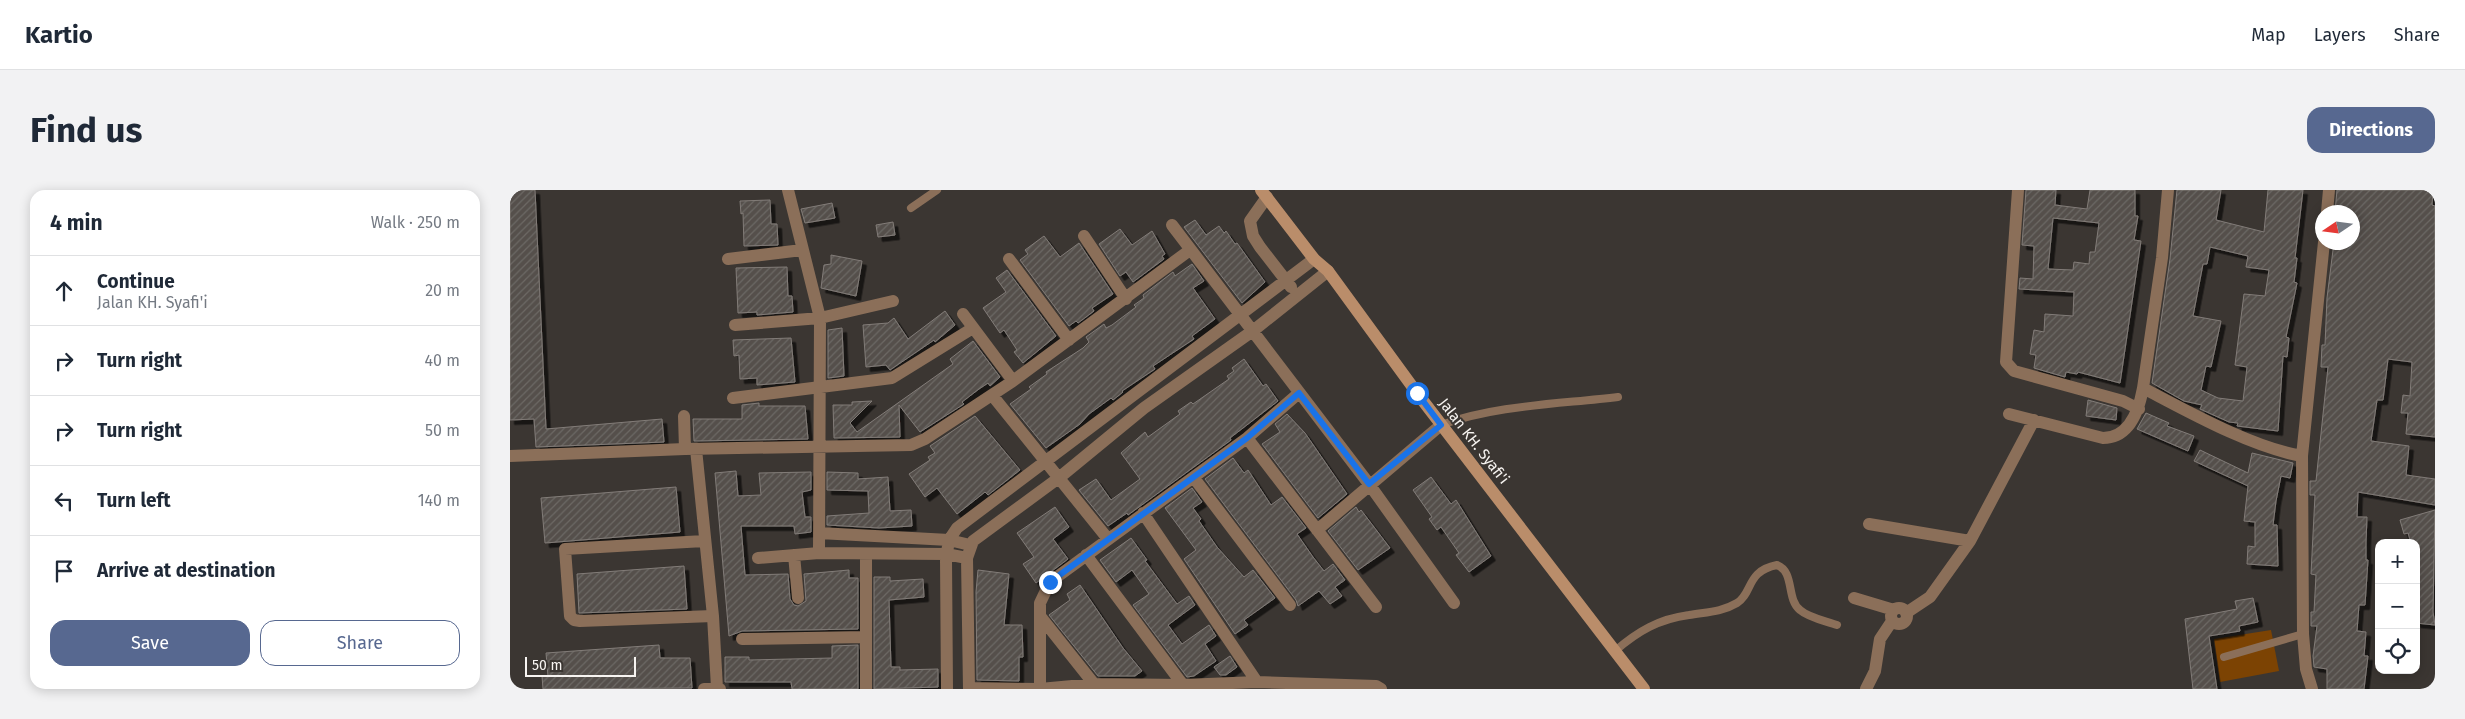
<!DOCTYPE html>
<meta charset="utf-8">
<style>
:root{--surface:#fff;--page:#f2f2f3;--text:#1f2937;--muted:#747a83;--line:#e0e1e3;--accent:#576890}
body{margin:0;font-family:"Fira Sans",sans-serif;background:var(--page);color:var(--text)}
.controls{position:absolute;right:15px;bottom:15px;display:grid;overflow:hidden;border-radius:10px;box-shadow:0 2px 12px #0003}
.controls button{width:45px;height:45px;display:grid;place-items:center;padding:0;border:0;border-bottom:1px solid var(--line);background:var(--surface);color:var(--text);font:25px sans-serif}
.compass{position:absolute;left:1805px;top:15px;width:45px;height:45px;border-radius:50%;background:var(--surface);box-shadow:0 2px 12px #0003;rotate:257deg}
.scale{position:absolute;left:15px;bottom:12px;width:111px;box-sizing:border-box;padding-left:5px;border:2px solid #f7f4f1;border-top:0;font-size:14px;line-height:18px;white-space:nowrap;color:#f7f4f1;-webkit-text-stroke:4px #3b3632;paint-order:stroke}
.stop{position:absolute;width:15px;height:15px;margin:-11px;border:4px solid #1a73e8;border-radius:50%;background:#fff}
.stop.end{background:#1a73e8;border-color:#fff;box-shadow:0 1px 5px #0008}
.list{margin:0;padding:0;list-style:none}
h2{display:flex;justify-content:space-between;align-items:center;height:65px;margin:0;padding:0 20px;font-size:21px}
h2 small{font-size:16px;font-weight:400;color:var(--muted)}
.list li{display:grid;grid-template-columns:32px 1fr auto;gap:15px;align-items:center;box-sizing:border-box;height:70px;padding:0 20px;border-top:1px solid var(--line)}
.list b{display:block;font-size:19px;white-space:nowrap}
.list p{margin:0;font-size:16px;white-space:nowrap;color:var(--muted)}
.list em{font-size:16px;font-style:normal;color:var(--muted)}
.actions{display:flex;gap:10px;padding:15px 20px}
.actions a{flex:1;padding:11px 0;border:1px solid var(--accent);border-radius:15px;text-align:center;font-size:18px;color:var(--accent)}
.actions .main{background:var(--accent);color:#fff}
.icon{flex:none;width:28px;height:28px;fill:none;stroke:currentColor;stroke-width:2;stroke-linecap:round;stroke-linejoin:round}
.map{position:relative;flex:none;width:1925px;height:499px;overflow:hidden;border-radius:15px}
header{display:flex;align-items:center;gap:30px;box-sizing:border-box;height:70px;padding:0 25px;background:var(--surface);border-bottom:1px solid var(--line)}
header strong{font-size:24px}
nav{display:flex;gap:28px;margin-inline-start:auto;font-size:18px}
.intro{display:flex;align-items:center;justify-content:space-between;box-sizing:border-box;height:120px;padding:0 30px}
h1{margin:0;font-size:35px}
.button{padding:12px 22px;border-radius:15px;background:var(--accent);color:#fff;font-size:18px;font-weight:700}
main{display:flex;gap:30px;padding:0 30px}
aside{flex:1;background:var(--surface);border-radius:15px;box-shadow:0 2px 12px #0003}
.map>svg:first-child{display:block}
.pitch{fill:#7c4303}
.building{fill:url(#building-hatch);stroke:#827c78;fill-rule:evenodd;filter:url(#shadow)}
.lines{fill:none;stroke-linecap:round;stroke-linejoin:round}
.lane{stroke:#8b6f59;stroke-width:8}
.street{stroke:#8b6f59;stroke-width:12}
.secondary{stroke:#ba8d6a;stroke-width:12}
.route{stroke:#1a73e8;stroke-width:6}
.labels{text-anchor:middle;stroke-width:4;stroke-linejoin:round;paint-order:stroke}
.street-label{font-size:15px;fill:#f7f4f1;stroke:#3b3632}
</style>
<header>
<strong>Kartio</strong>
<nav><a>Map</a><a>Layers</a><a>Share</a></nav>
</header>
<div class="intro"><h1>Find us</h1><a class="button">Directions</a></div>
<main>
<aside>
<h2>4 min<small>Walk · 250 m</small></h2>
<ul class="list">
<li><svg class="icon" aria-label="ahead" viewBox="0 0 24 24"><path d="M12 20V5M6 11l6-6 6 6"/></svg><div><b>Continue</b><p>Jalan KH. Syafi'i</p></div><em>20 m</em></li>
<li><svg class="icon" aria-label="right" viewBox="0 0 24 24"><path d="M7 20v-9h11M14 6l5 5-5 5"/></svg><div><b>Turn right</b></div><em>40 m</em></li>
<li><svg class="icon" aria-label="right" viewBox="0 0 24 24"><path d="M7 20v-9h11M14 6l5 5-5 5"/></svg><div><b>Turn right</b></div><em>50 m</em></li>
<li><svg class="icon" aria-label="left" viewBox="0 0 24 24"><path d="M17 20v-9H6M10 6l-5 5 5 5"/></svg><div><b>Turn left</b></div><em>140 m</em></li>
<li><svg class="icon" aria-label="arrive" viewBox="0 0 24 24"><path d="M6 21V4h12l-3 4 3 4H6"/></svg><div><b>Arrive at destination</b></div></li>
</ul>
<div class="actions"><a class="main">Save</a><a>Share</a></div>
</aside>
<div class="map">
<svg width="1925" height="499" viewBox="0 0 1925 499">
<defs>
<pattern id="building-hatch" width="6" height="6" patternUnits="userSpaceOnUse" patternTransform="scale(1.25)"><rect width="6" height="6" fill="#544f4b"/><path d="M-1 1l2-2M0 6l6-6M5 7l2-2" fill="none" stroke="#6d6965"/></pattern>
<filter id="shadow"><feDropShadow dx="4.5" dy="4.5" stdDeviation="0" flood-color="#0009"/></filter>
</defs>
<rect width="100%" height="100%" fill="#3b3632"/>
<!-- pitch -->
<path class="pitch" d="M 1761,440 L 1769,481 L 1710,492 L 1704,449 Z"/>
<!-- building -->
<path class="building" d="M 0,0 L 25,0 L 36,239 L 152,229 L 154,252 L 26,257 L 24,229 L 0,230 Z
M 1516,0 L 1546,0 L 1545,15 L 1577,19 L 1580,0 L 1625,0 L 1625,26 L 1628,26 L 1624,50 L 1631,51 L 1610,193 L 1568,182 L 1567,184 L 1556,182 L 1555,187 L 1524,178 L 1526,165 L 1520,164 L 1524,140 L 1534,142 L 1535,124 L 1563,126 L 1564,102 L 1509,99 L 1510,88 L 1523,89 L 1524,56 L 1512,55 ZM 1543,28 L 1589,33 L 1585,62 L 1580,62 L 1579,74 L 1564,72 L 1563,80 L 1538,79 Z
M 1667,0 L 1711,0 L 1706,30 L 1754,42 L 1758,0 L 1793,0 L 1785,68 L 1787,68 L 1784,92 L 1787,93 L 1776,147 L 1779,148 L 1777,167 L 1773,166 L 1768,241 L 1727,236 L 1728,233 L 1719,232 L 1690,219 L 1692,215 L 1674,211 L 1642,193 L 1660,69 ZM 1700,57 L 1738,66 L 1736,77 L 1759,80 L 1755,106 L 1734,104 L 1725,175 L 1737,177 L 1733,211 L 1708,208 L 1691,200 L 1696,176 L 1701,177 L 1711,131 L 1683,126 L 1693,74 L 1697,74 Z
M 1827,0 L 1923,0 L 1922,15 L 1925,16 L 1925,247 L 1896,244 L 1898,223 L 1891,223 L 1893,205 L 1900,206 L 1902,172 L 1878,169 L 1873,210 L 1867,210 L 1861,251 L 1899,256 L 1896,285 L 1925,289 L 1925,315 L 1848,302 L 1847,327 L 1857,327 L 1856,352 L 1856,370 L 1858,370 L 1855,415 L 1849,415 L 1847,441 L 1856,442 L 1854,466 L 1858,466 L 1854,499 L 1817,499 L 1817,479 L 1804,477 L 1803,466 L 1807,436 L 1801,436 L 1801,422 L 1804,422 L 1806,385 L 1801,384 L 1805,305 L 1800,305 L 1800,291 L 1806,291 L 1818,177 L 1811,177 L 1812,155 L 1815,155 L 1817,108 L 1824,52 L 1842,52 L 1842,22 L 1825,22 Z
M 260,10 L 261,34 L 267,34 L 268,55 L 234,56 L 233,23 L 231,24 L 230,11 Z
M 322,13 L 325,28 L 295,33 L 291,19 Z
M 685,30 L 696,45 L 709,36 L 714,43 L 716,41 L 725,54 L 727,53 L 755,92 L 732,113 L 674,37 Z
M 383,32 L 385,45 L 368,47 L 366,35 Z
M 610,39 L 622,55 L 642,41 L 655,64 L 652,66 L 654,69 L 623,92 L 616,82 L 610,86 L 589,54 Z
M 534,46 L 550,67 L 569,53 L 603,104 L 582,118 L 584,121 L 568,133 L 566,131 L 559,136 L 510,70 L 518,64 L 515,60 Z
M 321,65 L 352,71 L 346,106 L 311,98 L 314,75 L 321,74 Z
M 682,74 L 694,91 L 683,98 L 705,129 L 682,146 L 684,149 L 643,176 L 645,179 L 612,201 L 613,202 L 603,210 L 601,208 L 579,224 L 570,234 L 536,258 L 500,214 L 521,199 L 519,197 L 537,184 L 536,182 L 573,158 L 579,152 L 576,147 L 594,134 L 596,138 L 602,135 L 626,117 L 624,115 L 634,108 L 633,105 L 663,82 L 665,86 Z
M 277,77 L 278,106 L 282,106 L 283,122 L 247,125 L 247,122 L 228,123 L 226,78 Z
M 497,80 L 546,146 L 513,173 L 504,162 L 507,160 L 494,140 L 490,143 L 473,118 L 496,102 L 486,88 Z
M 435,121 L 445,135 L 425,152 L 424,150 L 380,180 L 376,175 L 356,177 L 353,135 L 378,133 L 384,128 L 398,149 Z
M 332,138 L 334,186 L 318,188 L 318,140 Z
M 281,148 L 285,192 L 247,195 L 247,188 L 230,189 L 229,165 L 224,166 L 223,150 Z
M 463,151 L 490,187 L 480,196 L 478,193 L 469,199 L 452,212 L 454,214 L 410,242 L 389,215 L 390,247 L 324,248 L 323,215 L 342,215 L 342,212 L 362,211 L 340,233 L 347,242 L 443,174 L 440,169 Z
M 734,169 L 753,196 L 756,194 L 768,211 L 720,248 L 721,250 L 618,325 L 617,323 L 598,336 L 569,300 L 586,289 L 601,310 L 630,289 L 611,263 L 635,242 L 638,247 L 670,224 L 668,221 L 681,212 L 683,214 L 719,189 L 717,186 L 724,181 L 722,178 Z
M 1578,210 L 1607,218 L 1606,230 L 1576,226 Z
M 249,213 L 249,216 L 295,216 L 298,249 L 184,251 L 183,229 L 232,229 L 232,215 Z
M 1636,223 L 1659,233 L 1657,236 L 1684,246 L 1678,261 L 1627,239 Z
M 777,224 L 795,243 L 837,304 L 808,328 L 752,254 L 770,242 L 765,234 Z
M 465,226 L 510,280 L 478,305 L 475,302 L 447,324 L 427,298 L 415,307 L 399,284 L 420,270 L 418,267 L 425,263 L 420,256 Z
M 1690,260 L 1738,283 L 1742,263 L 1783,273 L 1780,288 L 1771,286 L 1766,311 L 1763,335 L 1767,335 L 1768,376 L 1737,374 L 1738,356 L 1745,357 L 1745,332 L 1734,331 L 1738,296 L 1684,271 Z
M 723,268 L 734,283 L 738,280 L 761,315 L 772,307 L 796,338 L 787,344 L 803,367 L 814,381 L 823,374 L 835,390 L 825,397 L 832,406 L 820,414 L 809,401 L 788,416 L 786,410 L 695,289 Z
M 226,281 L 228,306 L 251,305 L 249,283 L 301,282 L 301,300 L 292,302 L 295,327 L 301,327 L 301,342 L 285,344 L 284,336 L 231,336 L 235,385 L 278,384 L 280,409 L 284,415 L 288,416 L 296,411 L 294,384 L 339,380 L 339,388 L 348,388 L 348,439 L 232,441 L 219,446 L 205,283 Z
M 317,282 L 348,283 L 348,289 L 378,287 L 380,321 L 401,320 L 402,336 L 369,338 L 317,335 L 317,326 L 359,323 L 358,301 L 317,300 Z
M 921,287 L 941,314 L 946,310 L 981,366 L 959,382 L 946,365 L 949,363 L 931,337 L 927,340 L 919,329 L 922,327 L 903,300 Z
M 166,297 L 170,342 L 35,353 L 31,308 Z
M 682,298 L 692,312 L 683,318 L 691,329 L 689,331 L 707,357 L 734,387 L 743,380 L 765,408 L 734,430 L 738,435 L 725,444 L 674,369 L 686,360 L 655,318 Z
M 545,317 L 559,337 L 543,349 L 558,369 L 526,393 L 513,374 L 524,367 L 507,343 Z
M 846,317 L 849,322 L 851,320 L 880,358 L 848,380 L 818,341 Z
M 1925,320 L 1923,422 L 1925,435 L 1906,433 L 1906,353 L 1901,353 L 1898,343 L 1894,344 L 1890,330 Z
M 621,348 L 637,370 L 635,371 L 667,414 L 679,406 L 685,415 L 658,435 L 672,454 L 699,435 L 706,446 L 695,454 L 706,471 L 684,486 L 677,487 L 623,415 L 639,404 L 622,380 L 606,392 L 590,370 Z
M 174,376 L 177,419 L 69,423 L 67,384 Z
M 468,380 L 499,384 L 494,435 L 512,435 L 513,467 L 509,467 L 509,491 L 467,490 L 466,402 Z
M 364,387 L 380,387 L 380,391 L 413,389 L 414,407 L 379,410 L 381,477 L 390,477 L 390,480 L 428,479 L 428,497 L 364,499 Z
M 570,395 L 613,458 L 632,481 L 625,486 L 588,486 L 539,425 L 560,410 L 557,404 Z
M 1743,408 L 1748,432 L 1729,436 L 1730,441 L 1699,446 L 1707,499 L 1683,499 L 1675,429 L 1727,419 L 1725,411 Z
M 149,455 L 150,468 L 180,468 L 182,498 L 33,499 L 32,486 L 38,486 L 36,463 Z
M 348,455 L 348,499 L 282,499 L 281,492 L 215,492 L 215,467 L 239,467 L 239,470 L 322,468 L 322,456 Z
M 720,466 L 727,477 L 716,485 L 710,485 L 704,477 Z"/>
<g class="lines">
<!-- lane -->
<path class="lane" d="M 401,18 L 427,0
M 931,235 C 985,215 1051,214 1108,207
M 1105,461 C 1128,441 1149,429 1179,425 C 1196,422 1212,422 1227,413 C 1243,403 1236,381 1267,375 C 1285,382 1276,409 1290,420 C 1299,428 1316,431 1327,435
M 1714,467 L 1793,444"/>
<!-- street -->
<path class="street" d="M 278,0 L 310,128 L 309,363
M 1508,0 L 1496,172 L 1504,181 L 1613,211 L 1629,219
M 757,7 L 740,31 L 743,46 L 750,57 L 781,97
M 1817,22 L 1819,0
M 662,35 L 859,294 L 944,413
M 574,46 L 616,109
M 218,69 L 292,60
M 499,69 L 559,150
M 453,124 L 503,191
M 225,135 L 310,128 L 383,111
M 1633,198 C 1679,222 1741,257 1792,266
M 482,205 L 598,349
M 223,208 L 382,188 L 463,138
M 1499,224 L 1593,248 C 1620,248 1629,220 1633,198 L 1652,68 L 1658,0
M 174,226 L 175,259
M 737,248 L 866,417
M 186,259 L 203,426 L 207,498
M 0,266 L 175,259 L 401,255 L 415,249 L 503,191 L 680,60
M 684,288 L 780,415
M 633,323 L 747,492
M 1359,334 L 1460,351
M 807,340 L 931,235
M 309,343 L 439,350 L 460,355
M 194,351 L 55,359 L 60,426 L 64,430 L 70,431 L 203,426
M 284,365 L 288,408
M 576,365 L 673,495
M 248,368 L 309,363 L 436,364 L 457,368
M 1344,408 L 1384,420
M1381 426a8 8 0 1 1 16 0a8 8 0 1 1-16 0Z
M 1396,423 L 1420,407 L 1460,351 L 1524,230
M 530,426 L 584,494
M 232,449 L 355,447
M 459,498 L 529,499
M 194,499 L 210,499
M 356,499 L 356,364
M 437,499 L 436,369 L 439,350 L 447,338 L 804,69
M 459,499 L 457,368 L 463,351 L 550,287 L 634,218 L 744,140 L 818,81
M 530,499 L 530,413 L 540,392 L 737,248 L 789,203
M 530,499 L 584,494 L 673,495 L 747,492 L 866,496 L 871,499
M 1356,499 L 1365,481 L 1370,449 L 1382,431
M 1802,499 L 1796,479 L 1793,444 L 1792,266 L 1814,52"/>
<!-- secondary -->
<path class="secondary" d="M 751,0 L 804,69 L 818,81 L 907,203 L 1134,499"/>
</g>
<g class="lines">
<!-- route -->
<path class="route" d="M 540,392 L 737,248 L 789,203 L 859,294 L 931,235 L 907,203"/>
</g>
<g class="labels">
<!-- street labels -->
<g class="street-label">
<text transform="translate(964 251) rotate(52)" y="5">Jalan KH. Syafi'i</text>
</g>
</g>
</svg>
<div class="controls">
<button>+</button>
<button>−</button>
<button><svg class="icon" aria-label="locate" viewBox="0 0 24 24"><circle cx="12" cy="12" r="6"/><path d="M12 2v4M12 18v4M2 12h4M18 12h4"/></svg></button>
</div>
<svg class="compass" viewBox="-18 -18 36 36"><path d="M0-13l5 13h-10z" fill="#e53935"/><path d="M0 13l5-13h-10z" fill="#747a83"/></svg>
<div class="scale">50 m</div>
<div class="stop" style="left:907px;top:203px"></div>
<div class="stop end" style="left:540px;top:392px"></div>
</div>
</main>
